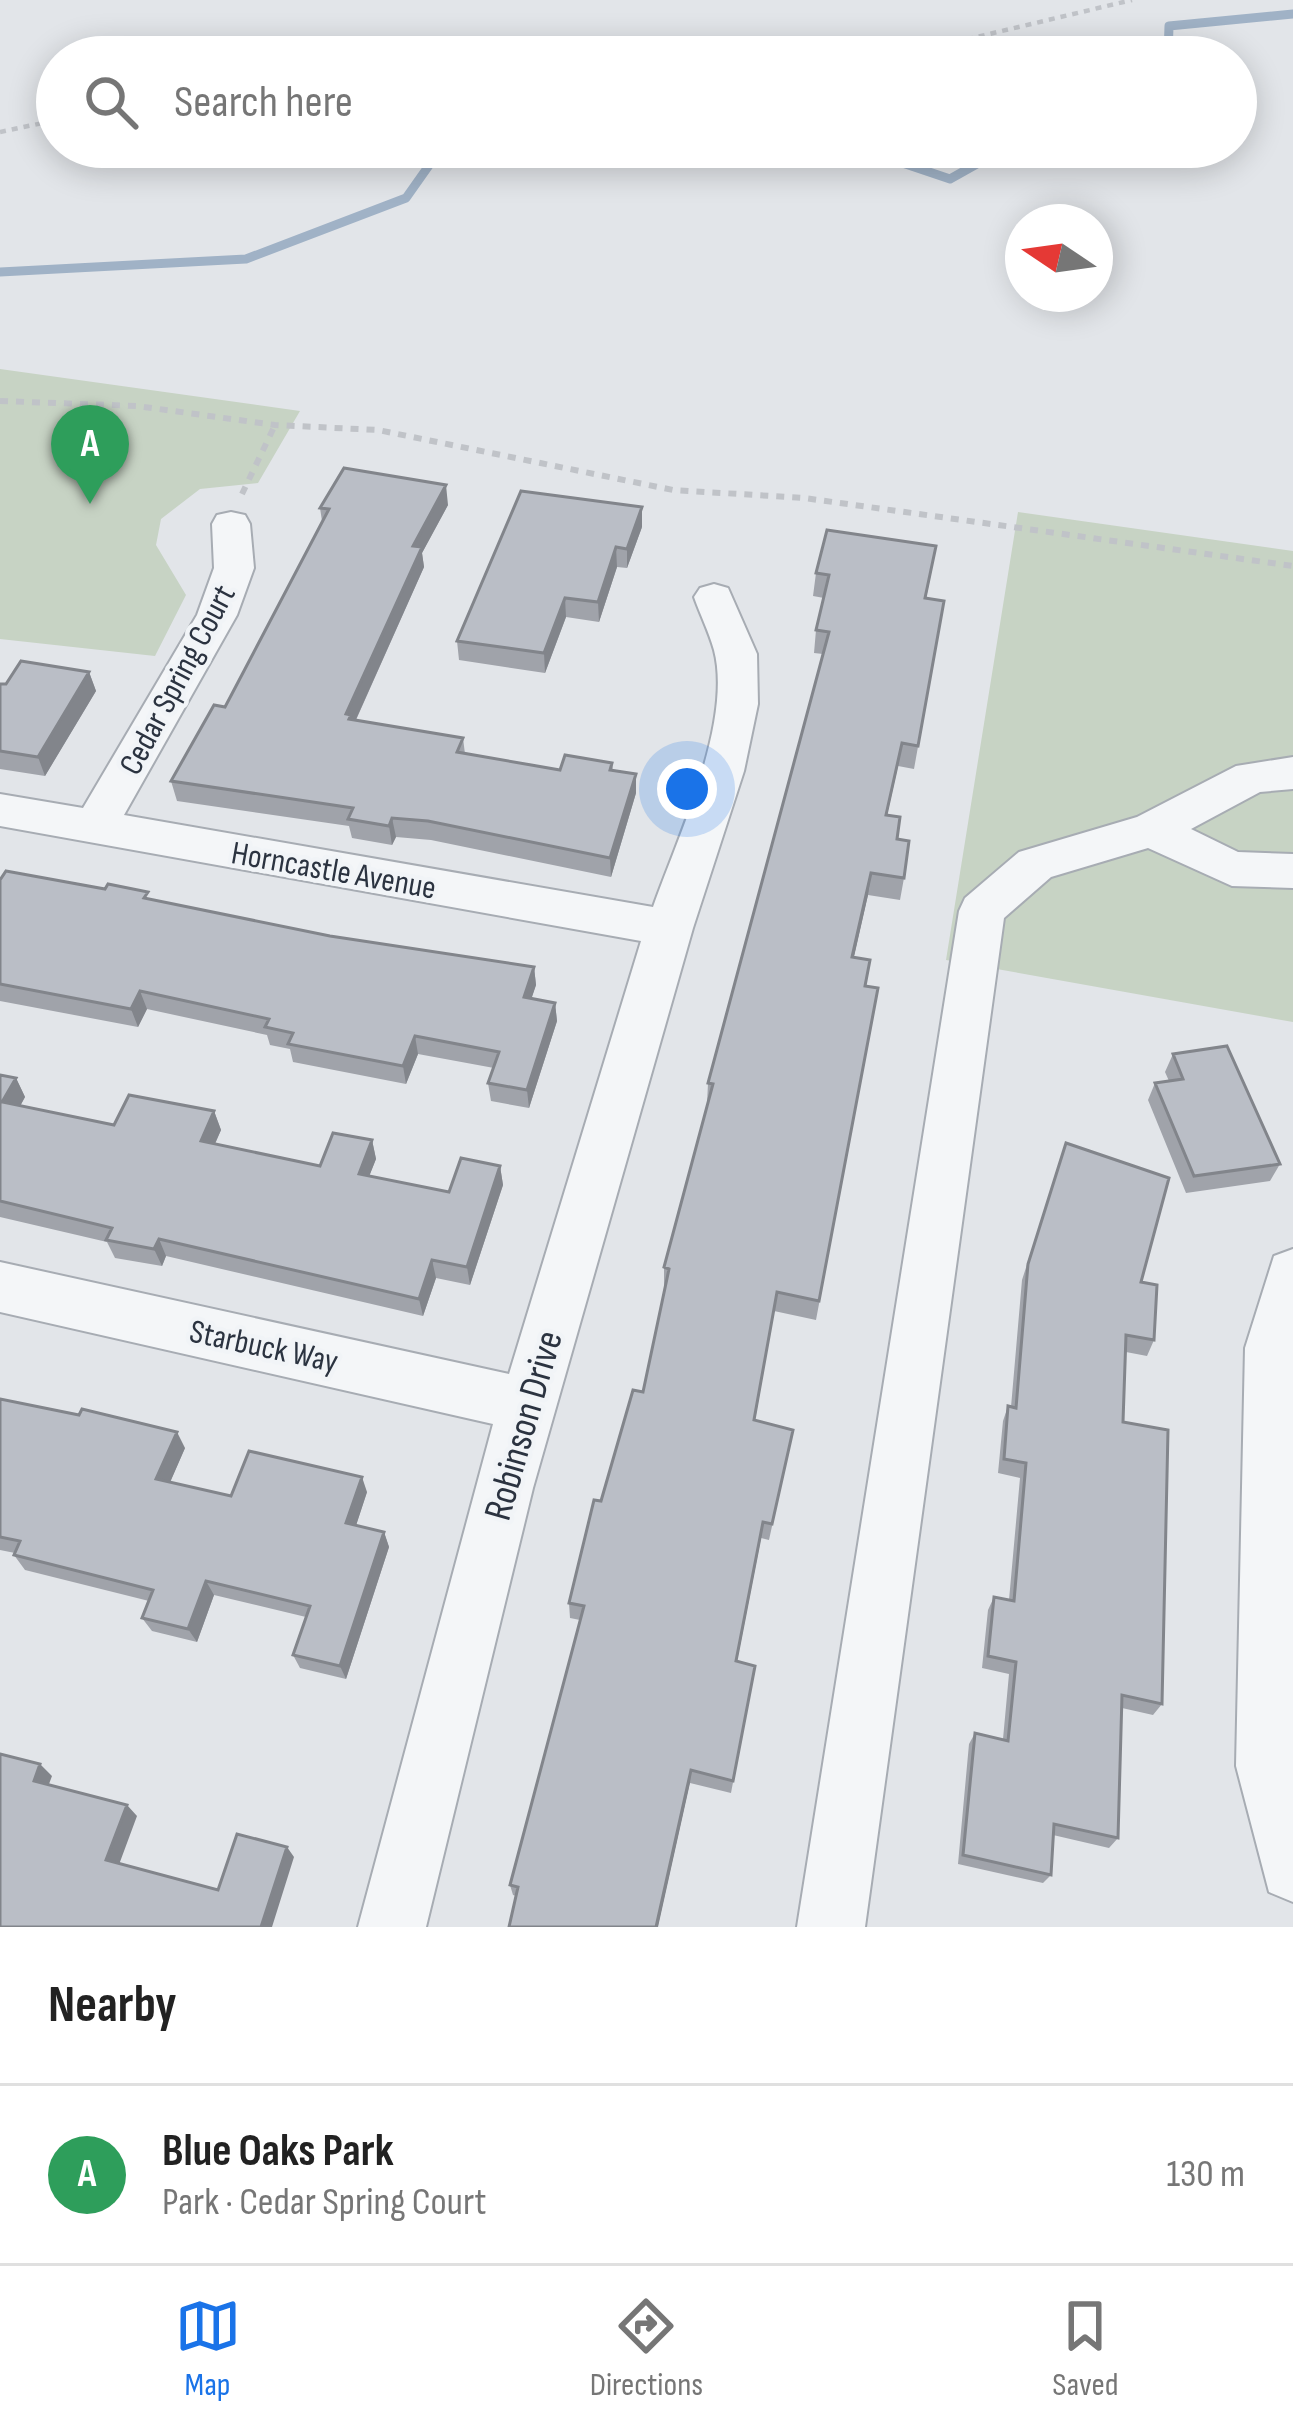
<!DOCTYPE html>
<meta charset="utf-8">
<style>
:root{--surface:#fff;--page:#f2f2f2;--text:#222;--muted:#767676;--line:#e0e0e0;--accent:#1a73e8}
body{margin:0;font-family:"Sofia Sans Condensed",sans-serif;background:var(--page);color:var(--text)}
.compass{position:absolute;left:1005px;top:204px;width:108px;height:108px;border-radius:50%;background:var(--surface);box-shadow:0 6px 30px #0003;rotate:283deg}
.you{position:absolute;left:687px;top:789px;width:42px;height:42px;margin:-30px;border:9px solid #fff;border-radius:50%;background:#1a73e8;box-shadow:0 0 0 18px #1a73e833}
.badge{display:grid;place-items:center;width:78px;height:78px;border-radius:50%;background:var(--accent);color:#fff;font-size:39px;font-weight:700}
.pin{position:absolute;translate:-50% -99px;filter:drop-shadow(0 3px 6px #0008)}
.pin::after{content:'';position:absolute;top:63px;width:42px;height:36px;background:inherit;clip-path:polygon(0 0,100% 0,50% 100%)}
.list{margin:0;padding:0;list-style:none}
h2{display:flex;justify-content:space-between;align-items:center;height:156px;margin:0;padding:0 48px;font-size:51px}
h2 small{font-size:39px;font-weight:400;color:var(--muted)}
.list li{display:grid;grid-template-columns:78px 1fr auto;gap:36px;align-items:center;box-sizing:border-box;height:180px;padding:0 48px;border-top:3px solid var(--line)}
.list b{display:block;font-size:45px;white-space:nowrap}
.list p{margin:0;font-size:39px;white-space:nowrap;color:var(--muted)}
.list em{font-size:39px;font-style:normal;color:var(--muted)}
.icon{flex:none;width:66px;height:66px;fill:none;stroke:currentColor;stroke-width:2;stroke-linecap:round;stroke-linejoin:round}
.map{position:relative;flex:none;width:1293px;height:1927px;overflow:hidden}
.search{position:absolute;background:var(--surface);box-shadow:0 6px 30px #0003;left:36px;right:36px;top:36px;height:132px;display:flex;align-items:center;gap:30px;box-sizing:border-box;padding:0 42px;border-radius:66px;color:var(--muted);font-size:45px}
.sheet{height:336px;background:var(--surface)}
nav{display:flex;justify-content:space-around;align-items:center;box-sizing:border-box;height:168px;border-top:3px solid var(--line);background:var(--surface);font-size:33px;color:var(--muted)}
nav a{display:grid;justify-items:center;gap:6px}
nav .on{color:var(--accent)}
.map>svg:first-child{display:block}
.green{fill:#c7d3c4}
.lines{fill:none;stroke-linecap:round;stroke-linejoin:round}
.stream{stroke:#a0b2c6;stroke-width:9}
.minor-casing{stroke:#a7acb3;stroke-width:4}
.path-far1{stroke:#c0c3c8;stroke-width:4.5;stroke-dasharray:6 6;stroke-linecap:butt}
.path{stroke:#c0c3c8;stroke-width:6;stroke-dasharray:8 8;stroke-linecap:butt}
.minor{fill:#f4f6f8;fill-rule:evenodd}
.wall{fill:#a0a3aa}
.shaded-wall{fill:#82858b}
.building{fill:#babec6;stroke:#82858b;stroke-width:3}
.labels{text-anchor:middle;stroke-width:9;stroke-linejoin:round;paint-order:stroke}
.street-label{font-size:33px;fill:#2b3340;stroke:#f1f4f7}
.near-street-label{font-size:39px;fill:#2b3340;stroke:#f1f4f7}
</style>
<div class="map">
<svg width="1293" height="1927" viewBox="0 0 1293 1927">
<rect width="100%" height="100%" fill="#e2e5e9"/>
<!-- green -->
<path class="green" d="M 0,369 L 300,411 L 258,483 L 200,489 L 161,519 L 156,545 L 186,595 L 155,656 L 0,639 Z
M 1018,512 L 1293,551 L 1293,1022 L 946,960 Z"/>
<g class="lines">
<!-- stream -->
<path class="stream" d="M 1168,57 L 1169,26 L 1293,14
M 855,147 L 950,179 L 1007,147
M 0,272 L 246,259 L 406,198 L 442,147"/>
<!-- minor casing -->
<g class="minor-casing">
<path id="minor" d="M 231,512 L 245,515 L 250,524 L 254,568 L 237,615 L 124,815 L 653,907 C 677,839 733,722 714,650 C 709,632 700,614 694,597 L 700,588 L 714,584 L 728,588 L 757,654 L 758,704 L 744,771 L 693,928 L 533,1488 L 426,1927 L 358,1927 L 493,1424 L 0,1312 L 0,1262 L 509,1374 L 641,941 L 0,826 L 0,794 L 83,808 L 197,615 L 214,568 L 212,524 L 217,515 Z
M 1293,757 L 1293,789 L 1260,792 L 1191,829 L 1238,852 L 1293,854 L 1293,888 L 1232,886 L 1148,848 L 1051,877 L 1004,918 L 865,1927 L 797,1927 L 959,911 L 965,898 L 1019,852 L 1137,817 L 1236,766 Z
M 1293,1249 L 1293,1902 L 1269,1892 L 1236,1766 L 1245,1348 L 1274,1256 Z"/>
</g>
<!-- path-far1 -->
<path class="path-far1" d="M 849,57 L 901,55 L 1132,0
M 0,132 L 57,120"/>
<!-- path -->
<path class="path" d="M 0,401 L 137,406 L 275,425 L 378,430 L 673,490 L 804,498 L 1293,566
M 242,494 L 275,425"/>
<!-- minor -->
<use href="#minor" class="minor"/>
</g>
<!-- wall -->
<path class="wall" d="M 448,505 L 422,553 L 424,567 L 356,720 L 463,738 L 465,754 L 560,770 L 612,763 L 613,770 L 636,774 L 636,793 L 611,877 L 431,840 L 396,837 L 392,845 L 352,838 L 349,826 L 177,801 L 171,781 L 225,707 L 322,521 L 320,508 Z
M 642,527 L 627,568 L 617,567 L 599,622 L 566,617 L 545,673 L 459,660 L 457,641 Z
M 932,569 L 926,598 L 944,601 L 914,769 L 898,766 L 887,815 L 897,839 L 904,878 L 900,900 L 868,895 L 854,957 L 866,986 L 878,988 L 816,1320 L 774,1311 L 755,1420 L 793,1430 L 769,1540 L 761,1538 L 737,1661 L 755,1666 L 731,1793 L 690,1783 L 516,1896 L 513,1895 L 510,1885 L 580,1620 L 570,1618 L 569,1603 L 601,1501 L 643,1392 L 665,1287 L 664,1287 L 664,1267 L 707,1104 L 708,1083 L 823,654 L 814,653 L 816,630 L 824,598 L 813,596 L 816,573 Z
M 89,672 L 96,691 L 45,776 L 0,769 L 0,684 Z
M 0,880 L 151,900 L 330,936 L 534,967 L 536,985 L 531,999 L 555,1003 L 557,1021 L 529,1108 L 491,1101 L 488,1083 L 494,1068 L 418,1054 L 406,1084 L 293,1062 L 290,1049 L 270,1045 L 267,1035 L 147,1009 L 138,1027 L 0,1001 Z
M 1173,1054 L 1280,1164 L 1270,1181 L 1186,1193 L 1148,1100 L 1155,1083 L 1169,1081 L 1165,1072 Z
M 0,1075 L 16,1078 L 25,1097 L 20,1106 L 114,1125 L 214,1111 L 221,1130 L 215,1144 L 320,1166 L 372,1140 L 376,1159 L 369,1176 L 449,1192 L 500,1166 L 503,1185 L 470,1285 L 436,1278 L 423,1316 L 166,1256 L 162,1266 L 115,1258 L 107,1242 L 0,1217 Z
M 1066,1143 L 1141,1282 L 1154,1340 L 1147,1356 L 1126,1352 L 1123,1422 L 1162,1704 L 1153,1715 L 1122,1708 L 1118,1838 L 1109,1848 L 1053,1835 L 1051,1875 L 1043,1883 L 958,1864 L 969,1744 L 975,1733 L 1003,1739 L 1009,1674 L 982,1668 L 988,1610 L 994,1597 L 1009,1600 L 1020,1478 L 998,1473 L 1003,1421 L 1008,1406 L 1011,1407 L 1022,1280 Z
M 0,1399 L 185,1448 L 170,1482 L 231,1496 L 367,1492 L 356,1525 L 384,1532 L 389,1547 L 346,1679 L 300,1668 L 293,1655 L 306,1617 L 214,1595 L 197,1642 L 152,1631 L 142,1618 L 149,1601 L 25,1570 L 14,1555 L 15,1553 L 0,1550 Z"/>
<!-- shaded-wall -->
<path class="shaded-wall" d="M 446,485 L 448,505 L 422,553 L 424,567 L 353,726 L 346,714 L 413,546 Z
M 642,507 L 642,527 L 627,568 L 627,549 Z
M 616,547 L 617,567 L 599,622 L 598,602 Z
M 565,598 L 566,617 L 545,673 L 544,653 Z
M 89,672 L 96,691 L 45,776 L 38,757 Z
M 636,774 L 636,793 L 611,877 L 610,858 Z
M 392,818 L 396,837 L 392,845 L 389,826 Z
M 871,873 L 868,895 L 849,978 L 852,957 Z
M 534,967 L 536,985 L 526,1015 L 524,997 Z
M 140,991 L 147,1009 L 138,1027 L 131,1009 Z
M 555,1003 L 557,1021 L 529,1108 L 527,1090 Z
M 415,1036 L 418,1054 L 406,1084 L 403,1066 Z
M 16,1078 L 25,1097 L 12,1121 L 2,1102 Z
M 214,1111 L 221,1130 L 208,1159 L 201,1141 Z
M 372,1140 L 376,1159 L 363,1192 L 359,1174 Z
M 500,1166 L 503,1185 L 470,1285 L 467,1267 Z
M 159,1239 L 166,1256 L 162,1266 L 154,1249 Z
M 432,1260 L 436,1278 L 423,1316 L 419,1299 Z
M 177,1432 L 185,1448 L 165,1494 L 156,1479 Z
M 362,1477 L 367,1492 L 352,1538 L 346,1523 Z
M 384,1532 L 389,1547 L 346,1679 L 340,1666 Z
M 206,1581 L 214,1595 L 197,1642 L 188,1629 Z
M 40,1764 L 52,1776 L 46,1792 L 34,1781 Z
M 691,1770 L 690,1783 L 658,1927 L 656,1927 Z
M 127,1805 L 137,1816 L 117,1870 L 106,1860 Z
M 287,1847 L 294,1857 L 272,1927 L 261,1927 Z"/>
<!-- building -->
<path class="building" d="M 344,468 L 446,485 L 413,546 L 422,547 L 346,714 L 351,715 L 349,719 L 463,738 L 457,752 L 560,770 L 565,755 L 612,763 L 610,770 L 636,774 L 610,858 L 428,821 L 392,818 L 389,826 L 348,819 L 353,808 L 171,781 L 214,705 L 225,707 L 329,509 L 320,508 Z
M 521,491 L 642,507 L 627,549 L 616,547 L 598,602 L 565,598 L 544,653 L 457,641 Z
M 827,530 L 936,546 L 925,598 L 944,601 L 918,746 L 902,743 L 886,815 L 900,817 L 897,839 L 909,841 L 904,878 L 871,873 L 852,957 L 870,960 L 865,986 L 878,988 L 819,1301 L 777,1292 L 754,1420 L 793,1430 L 772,1524 L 763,1522 L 736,1661 L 755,1666 L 733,1781 L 691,1770 L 656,1927 L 509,1927 L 518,1887 L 510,1885 L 584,1606 L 569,1603 L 594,1500 L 601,1501 L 633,1390 L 643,1392 L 669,1269 L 664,1267 L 713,1084 L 708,1083 L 829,632 L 816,630 L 829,575 L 816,573 Z
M 21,661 L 89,672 L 38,757 L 0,751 L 0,684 L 6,684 Z
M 6,871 L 105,889 L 108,884 L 148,892 L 144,898 L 330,936 L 534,967 L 524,997 L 555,1003 L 527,1090 L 488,1083 L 499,1052 L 415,1036 L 403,1066 L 288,1044 L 293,1033 L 265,1027 L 269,1019 L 140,991 L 131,1009 L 0,984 L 0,880 Z
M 1227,1046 L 1280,1164 L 1194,1176 L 1155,1083 L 1183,1079 L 1173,1054 Z
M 0,1075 L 16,1078 L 2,1102 L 114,1125 L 129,1095 L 214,1111 L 201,1141 L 320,1166 L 333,1133 L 372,1140 L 359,1174 L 449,1192 L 461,1158 L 500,1166 L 467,1267 L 432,1260 L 419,1299 L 159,1239 L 154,1249 L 106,1240 L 112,1228 L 0,1201 Z
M 1066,1143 L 1169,1178 L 1141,1282 L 1157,1285 L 1154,1340 L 1126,1335 L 1123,1422 L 1168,1430 L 1162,1704 L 1122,1695 L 1118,1838 L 1054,1824 L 1051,1875 L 963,1855 L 975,1733 L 1008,1741 L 1016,1662 L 988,1656 L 994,1597 L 1014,1601 L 1026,1463 L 1004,1459 L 1008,1406 L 1016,1408 L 1028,1264 Z
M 0,1399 L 79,1415 L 82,1409 L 177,1432 L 156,1479 L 231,1496 L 249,1451 L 362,1477 L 346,1523 L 384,1532 L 340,1666 L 293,1655 L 310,1606 L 206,1581 L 188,1629 L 142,1618 L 153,1590 L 14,1555 L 20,1541 L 0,1537 Z
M 0,1754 L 40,1764 L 34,1781 L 127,1805 L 106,1860 L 218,1890 L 237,1834 L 287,1847 L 261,1927 L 0,1927 Z"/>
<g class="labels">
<!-- street labels -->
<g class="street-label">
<text transform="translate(176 679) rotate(-62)" y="12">Cedar Spring Court</text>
<text transform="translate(334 869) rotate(10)" y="12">Horncastle Avenue</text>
<text transform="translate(264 1345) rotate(12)" y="12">Starbuck Way</text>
</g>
<!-- near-street labels -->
<g class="near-street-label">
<text transform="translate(522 1425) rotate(-74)" y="14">Robinson Drive</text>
</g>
</g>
</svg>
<svg class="compass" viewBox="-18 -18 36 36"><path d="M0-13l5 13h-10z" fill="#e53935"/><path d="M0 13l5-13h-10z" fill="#767676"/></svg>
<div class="you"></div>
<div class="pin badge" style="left:90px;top:504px;background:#2e9e5b">A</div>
<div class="search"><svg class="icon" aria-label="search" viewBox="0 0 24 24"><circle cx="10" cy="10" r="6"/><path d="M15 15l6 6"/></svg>Search here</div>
</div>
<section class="sheet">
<h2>Nearby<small></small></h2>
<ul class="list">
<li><span class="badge" style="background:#2e9e5b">A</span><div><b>Blue Oaks Park</b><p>Park · Cedar Spring Court</p></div><em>130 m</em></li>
</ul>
</section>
<nav>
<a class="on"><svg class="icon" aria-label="map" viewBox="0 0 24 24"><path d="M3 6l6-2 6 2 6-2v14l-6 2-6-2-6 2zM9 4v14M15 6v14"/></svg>Map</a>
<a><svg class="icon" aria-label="directions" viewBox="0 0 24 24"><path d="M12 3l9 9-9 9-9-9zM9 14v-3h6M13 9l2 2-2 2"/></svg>Directions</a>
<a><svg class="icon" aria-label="saved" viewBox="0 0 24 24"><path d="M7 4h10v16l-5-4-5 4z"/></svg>Saved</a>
</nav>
